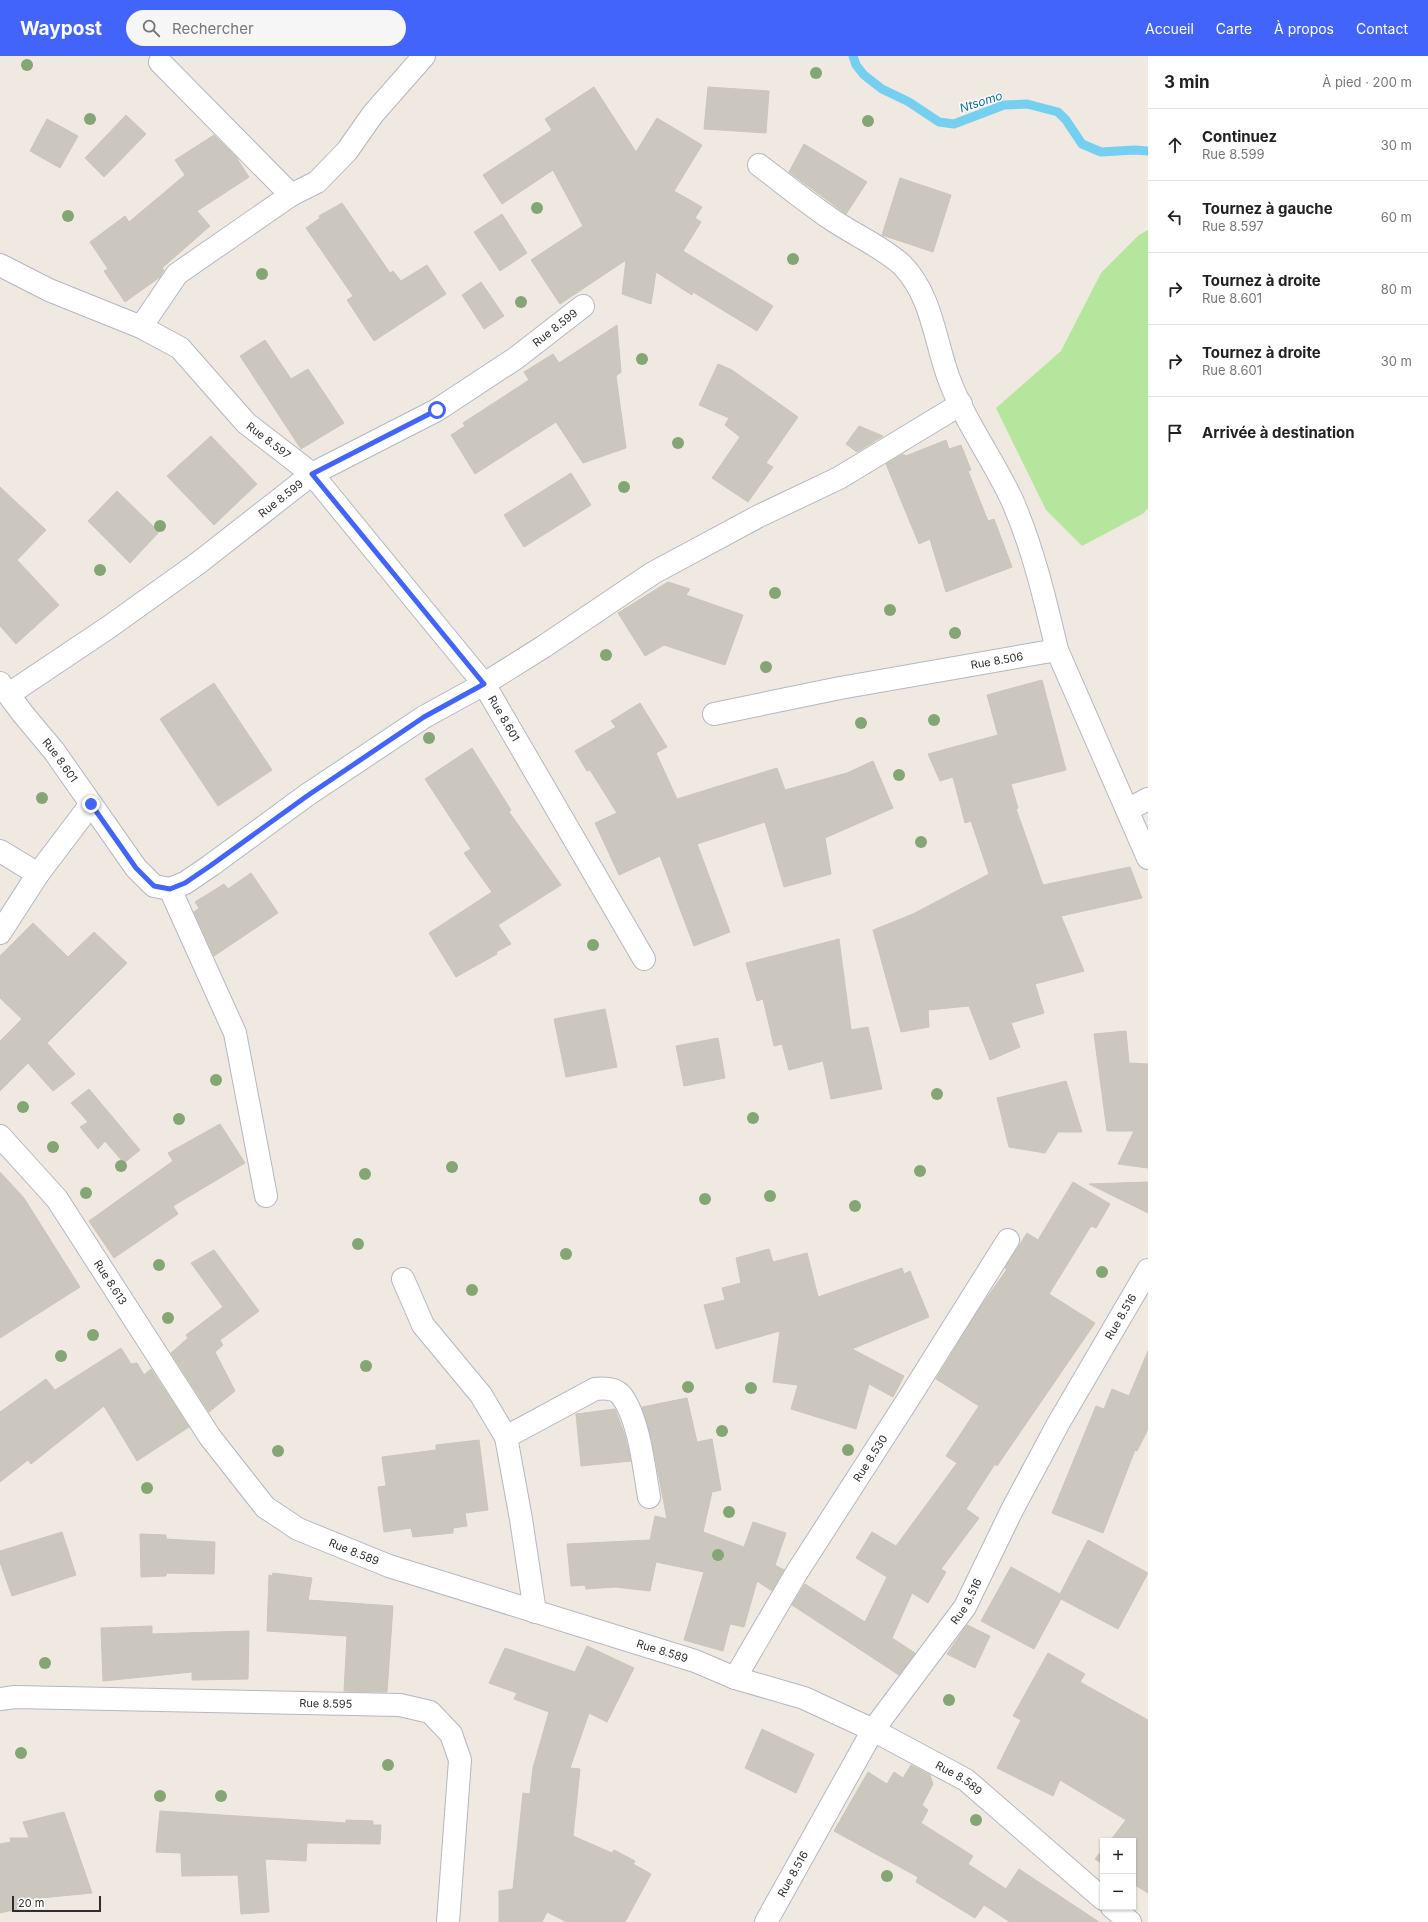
<!DOCTYPE html>
<html lang="fr">
<meta charset="utf-8">
<style>
:root{--surface:#fff;--page:#f6f6f6;--text:#222;--muted:#767676;--line:#e0e0e0;--accent:#4264fb}
body{margin:0;font-family:Inter,sans-serif;background:var(--page);color:var(--text)}
.controls{position:absolute;right:12px;bottom:12px;display:grid;overflow:hidden;border-radius:0px;box-shadow:0 1px 3px #0004}
.controls button{width:36px;height:36px;display:grid;place-items:center;padding:0;border:0;border-bottom:1px solid var(--line);background:var(--surface);color:var(--text);font:20px sans-serif}
.scale{position:absolute;left:12px;bottom:10px;width:89px;box-sizing:border-box;padding-left:4px;border:2px solid #2e2e2e;border-top:0;font-size:11px;line-height:14px;white-space:nowrap;color:#2e2e2e;-webkit-text-stroke:3px #fff;paint-order:stroke}
.stop{position:absolute;width:12px;height:12px;margin:-9px;border:3px solid #4264fb;border-radius:50%;background:#fff}
.stop.end{background:#4264fb;border-color:#fff;box-shadow:0 1px 4px #0008}
.list{margin:0;padding:0;list-style:none}
h2{display:flex;justify-content:space-between;align-items:center;height:52px;margin:0;padding:0 16px;font-size:17px}
h2 small{font-size:13px;font-weight:400;color:var(--muted)}
.list li{display:grid;grid-template-columns:26px 1fr auto;gap:12px;align-items:center;box-sizing:border-box;height:72px;padding:0 16px;border-top:1px solid var(--line)}
.list b{display:block;font-size:15px;white-space:nowrap}
.list p{margin:0;font-size:13px;white-space:nowrap;color:var(--muted)}
.list em{font-size:13px;font-style:normal;color:var(--muted)}
.icon{flex:none;width:22px;height:22px;fill:none;stroke:currentColor;stroke-width:2;stroke-linecap:round;stroke-linejoin:round}
.map{position:relative;flex:none;width:1148px;height:1866px;overflow:hidden}
header{display:flex;align-items:center;gap:24px;box-sizing:border-box;height:56px;padding:0 20px;background:var(--accent);color:#fff}
header strong{font-size:19px}
nav{display:flex;gap:22px;margin-inline-start:auto;font-size:14px}
.search{width:280px;height:36px;background:var(--page);display:flex;align-items:center;gap:10px;box-sizing:border-box;padding:0 14px;border-radius:22px;color:var(--muted);font-size:15px}
main{display:flex}
aside{flex:1;background:var(--surface)}
.map>svg:first-child{display:block}
.green{fill:#b6e59e}
.lines{fill:none;stroke-linecap:round;stroke-linejoin:round}
.stream{stroke:#75cff0;stroke-width:9}
.building{fill:#cbc7bf;stroke:#cbc5ba}
.minor-casing{stroke:#b4b7c1;stroke-width:24}
.minor{stroke:#fff;stroke-width:22}
.tree{fill:#84a574}
.route{stroke:#4264fb;stroke-width:5}
.labels{text-anchor:middle;stroke-width:3;stroke-linejoin:round;paint-order:stroke}
.street-label{font-size:11px;fill:#2e2e2e;stroke:#fff}
.water-label{font-size:12px;font-style:italic;fill:#0d6fa3;stroke:#fff}
</style>
<header>
<strong>Waypost</strong>
<div class="search"><svg class="icon" aria-label="search" viewBox="0 0 24 24"><circle cx="10" cy="10" r="6"/><path d="M15 15l6 6"/></svg>Rechercher</div>
<nav><a>Accueil</a><a>Carte</a><a>À propos</a><a>Contact</a></nav>
</header>
<main>
<div class="map">
<svg width="1148" height="1866" viewBox="0 0 1148 1866">
<rect width="100%" height="100%" fill="#efe9e1"/>
<!-- green -->
<path class="green" d="M 1148,174 L 1148,452 L 1144,457 L 1082,490 L 1046,454 L 996,352 L 1061,295 L 1101,217 L 1139,179 Z"/>
<g class="lines">
<!-- stream -->
<path class="stream" d="M 853,0 L 856,9 L 864,19 L 882,33 L 909,46 L 939,66 L 954,68 L 1004,49 L 1027,48 L 1058,56 L 1066,64 L 1082,88 L 1101,96 L 1135,94 L 1148,95"/>
</g>
<!-- building -->
<path class="building" d="M 594,31 L 636,96 L 657,62 L 702,89 L 674,135 L 702,151 L 695,162 L 701,166 L 683,195 L 773,250 L 757,275 L 693,236 L 692,239 L 656,216 L 651,248 L 622,238 L 626,204 L 560,248 L 531,204 L 583,170 L 553,114 L 502,148 L 483,119 L 552,74 L 545,63 Z
M 708,31 L 769,35 L 766,77 L 704,73 Z
M 126,59 L 146,78 L 104,121 L 85,102 Z
M 47,63 L 78,80 L 60,112 L 30,95 Z
M 214,79 L 236,101 L 249,121 L 197,155 L 210,170 L 162,212 L 164,214 L 160,221 L 125,246 L 104,215 L 108,213 L 90,186 L 125,160 L 129,166 L 185,119 L 175,104 Z
M 804,88 L 867,126 L 846,158 L 789,116 Z
M 900,122 L 951,139 L 933,196 L 882,179 Z
M 342,147 L 390,217 L 393,215 L 401,225 L 427,209 L 446,238 L 374,285 L 347,244 L 353,240 L 306,172 L 320,162 L 319,160 Z
M 502,158 L 527,197 L 500,215 L 474,176 Z
M 481,226 L 504,260 L 484,273 L 462,239 Z
M 617,269 L 621,316 L 616,320 L 626,392 L 583,407 L 556,366 L 475,418 L 451,379 L 465,370 L 463,367 L 529,324 L 524,316 L 553,298 L 559,307 Z
M 265,284 L 291,323 L 308,313 L 344,367 L 301,393 L 240,300 Z
M 718,308 L 732,314 L 798,361 L 766,407 L 773,411 L 748,446 L 712,422 L 740,381 L 725,369 L 729,362 L 699,349 Z
M 859,370 L 883,380 L 857,396 L 846,388 Z
M 211,380 L 257,428 L 214,469 L 167,420 Z
M 946,384 L 949,393 L 961,389 L 971,414 L 968,415 L 988,465 L 994,463 L 1012,511 L 946,536 L 930,483 L 919,488 L 886,408 L 903,398 L 906,400 Z
M 571,417 L 591,449 L 524,491 L 504,459 Z
M 0,431 L 46,474 L 17,504 L 59,549 L 16,588 L 0,570 Z
M 117,435 L 159,476 L 130,507 L 88,465 Z
M 668,526 L 690,533 L 686,539 L 743,559 L 725,609 L 664,589 L 645,600 L 618,557 Z
M 1042,624 L 1066,714 L 1011,728 L 1018,752 L 1016,753 L 1043,829 L 1130,811 L 1142,842 L 1061,860 L 1084,915 L 1035,928 L 1044,957 L 1011,967 L 1020,991 L 990,1004 L 969,950 L 928,954 L 929,971 L 901,976 L 873,874 L 913,858 L 989,818 L 971,765 L 965,767 L 953,721 L 940,725 L 928,698 L 998,679 L 987,639 Z
M 214,627 L 272,714 L 218,750 L 160,663 Z
M 640,647 L 667,691 L 656,697 L 677,743 L 777,712 L 785,734 L 847,717 L 873,705 L 893,752 L 825,782 L 831,818 L 784,831 L 765,766 L 697,788 L 730,876 L 694,890 L 660,800 L 619,819 L 595,767 L 617,757 L 590,714 L 587,715 L 575,695 L 616,671 L 611,665 Z
M 472,692 L 511,754 L 509,756 L 561,829 L 498,869 L 511,888 L 496,896 L 497,898 L 456,921 L 429,877 L 492,836 L 464,797 L 471,793 L 425,723 Z
M 251,817 L 278,857 L 214,900 L 194,856 L 199,852 L 195,846 L 224,828 L 228,833 Z
M 33,867 L 68,901 L 94,876 L 127,907 L 47,987 L 75,1018 L 53,1035 L 28,1007 L 0,1035 L 0,985 L 22,963 L 0,942 L 0,900 Z
M 839,883 L 851,974 L 868,971 L 882,1033 L 831,1043 L 823,1005 L 789,1014 L 782,988 L 774,990 L 763,943 L 757,945 L 746,907 Z
M 605,953 L 617,1011 L 566,1021 L 554,963 Z
M 1126,975 L 1129,1007 L 1148,1008 L 1148,1112 L 1118,1108 L 1134,1075 L 1107,1075 L 1094,978 Z
M 718,982 L 725,1022 L 684,1030 L 676,990 Z
M 1066,1025 L 1082,1076 L 1058,1076 L 1045,1097 L 1009,1091 L 997,1042 Z
M 89,1033 L 140,1094 L 124,1107 L 105,1085 L 98,1093 L 80,1071 L 88,1066 L 71,1047 Z
M 220,1068 L 245,1107 L 173,1150 L 178,1158 L 114,1202 L 89,1165 L 173,1105 L 168,1097 Z
M 0,1116 L 24,1142 L 80,1231 L 0,1282 Z
M 1073,1126 L 1110,1148 L 1096,1172 L 1091,1170 L 1049,1238 L 1095,1267 L 997,1410 L 995,1408 L 966,1453 L 979,1462 L 941,1513 L 946,1516 L 928,1547 L 912,1537 L 892,1582 L 915,1597 L 899,1619 L 792,1549 L 805,1528 L 865,1566 L 887,1521 L 856,1502 L 872,1476 L 896,1490 L 957,1407 L 946,1400 L 979,1350 L 936,1323 L 977,1256 L 1007,1213 L 1005,1212 L 1027,1177 L 1038,1184 Z
M 1148,1126 L 1148,1157 L 1089,1128 Z
M 769,1193 L 773,1206 L 807,1197 L 818,1241 L 902,1212 L 904,1218 L 910,1215 L 929,1261 L 852,1293 L 904,1320 L 893,1341 L 869,1328 L 856,1373 L 791,1353 L 798,1329 L 773,1326 L 780,1275 L 716,1293 L 704,1249 L 725,1244 L 722,1232 L 741,1227 L 736,1202 Z
M 214,1194 L 259,1255 L 220,1284 L 223,1289 L 215,1296 L 235,1335 L 209,1356 L 171,1297 L 188,1282 L 186,1279 L 223,1251 L 191,1207 Z
M 121,1292 L 131,1308 L 137,1307 L 144,1319 L 151,1313 L 189,1371 L 137,1405 L 104,1350 L 31,1408 L 28,1404 L 0,1426 L 0,1356 L 46,1323 L 55,1334 Z
M 1148,1295 L 1148,1373 L 1137,1395 L 1135,1394 L 1103,1477 L 1052,1457 L 1096,1350 L 1104,1353 L 1112,1333 L 1129,1340 Z
M 687,1342 L 697,1386 L 712,1383 L 721,1434 L 712,1436 L 703,1476 L 744,1491 L 753,1466 L 786,1477 L 775,1509 L 784,1514 L 772,1535 L 757,1525 L 744,1571 L 730,1568 L 723,1595 L 684,1584 L 704,1516 L 656,1506 L 650,1535 L 615,1531 L 586,1533 L 585,1529 L 571,1530 L 567,1488 L 650,1484 L 655,1460 L 667,1463 L 652,1385 L 642,1351 Z
M 615,1353 L 624,1377 L 631,1405 L 581,1410 L 576,1358 Z
M 479,1384 L 488,1454 L 465,1457 L 467,1470 L 453,1472 L 453,1477 L 413,1481 L 411,1472 L 384,1476 L 378,1431 L 386,1430 L 382,1401 L 436,1394 L 436,1389 Z
M 62,1476 L 76,1519 L 12,1540 L 0,1506 L 0,1495 Z
M 140,1478 L 166,1479 L 166,1483 L 215,1486 L 214,1518 L 166,1517 L 166,1520 L 141,1521 Z
M 1088,1484 L 1148,1517 L 1118,1573 L 1061,1543 L 1034,1593 L 981,1565 L 1011,1511 L 1060,1538 Z
M 273,1517 L 312,1522 L 308,1544 L 393,1550 L 387,1636 L 344,1635 L 347,1580 L 267,1575 L 269,1519 L 272,1520 Z
M 967,1569 L 990,1580 L 975,1612 L 947,1598 Z
M 152,1570 L 152,1578 L 249,1575 L 248,1623 L 192,1624 L 192,1616 L 103,1625 L 101,1572 Z
M 587,1590 L 634,1612 L 607,1666 L 589,1657 L 570,1712 L 580,1713 L 573,1780 L 612,1797 L 614,1794 L 635,1805 L 633,1808 L 651,1818 L 625,1866 L 567,1866 L 547,1856 L 542,1866 L 499,1866 L 499,1835 L 513,1833 L 523,1737 L 530,1738 L 533,1712 L 549,1656 L 514,1643 L 517,1637 L 489,1627 L 505,1592 L 575,1616 Z
M 1048,1597 L 1085,1618 L 1080,1626 L 1148,1664 L 1148,1837 L 1133,1828 L 1133,1785 L 1110,1785 L 1126,1764 L 1060,1724 L 1053,1740 L 997,1712 L 1021,1664 L 1013,1660 Z
M 762,1673 L 814,1698 L 796,1737 L 745,1712 Z
M 911,1709 L 930,1719 L 933,1728 L 922,1749 L 928,1754 L 921,1767 L 973,1800 L 968,1808 L 1006,1833 L 1019,1813 L 1099,1866 L 1010,1866 L 984,1849 L 975,1862 L 916,1826 L 918,1821 L 834,1775 L 868,1716 L 887,1728 L 894,1716 L 903,1722 Z
M 160,1755 L 346,1767 L 346,1764 L 373,1765 L 373,1769 L 381,1769 L 380,1788 L 307,1787 L 306,1805 L 265,1803 L 269,1856 L 241,1858 L 238,1819 L 182,1820 L 181,1797 L 156,1796 Z
M 64,1756 L 92,1837 L 30,1843 L 31,1850 L 0,1857 L 0,1788 L 11,1786 L 10,1782 L 29,1782 L 23,1766 Z
M 1103,1793 L 1103,1808 L 1095,1803 Z"/>
<g class="lines">
<!-- minor casing -->
<g class="minor-casing">
<g id="minor">
<path d="M 160,6 L 291,139"/>
<path d="M 759,109 C 783,127 806,146 831,163 C 853,178 884,192 902,209 C 932,239 935,286 949,323 C 965,366 993,403 1012,444 C 1033,492 1045,543 1057,594"/>
<path id="s1" d="M 0,209 L 49,234 L 141,271 L 180,292 L 246,367 L 312,418 L 484,628 L 543,591 L 653,517 L 759,460 L 839,422 L 961,348"/>
<path d="M 141,271 L 177,218 L 291,139 L 317,126 L 347,95 L 373,58 L 424,0"/>
<path id="s2" d="M 0,627 L 23,658 L 54,695 L 136,812 L 154,830 L 170,833 L 185,827 L 210,810 L 307,739 L 424,661 L 484,628 L 644,903"/>
<path id="s3" d="M 9,638 L 109,571 L 197,508 L 312,418 L 437,354 L 516,302 L 583,250"/>
<path id="s4" d="M 714,658 L 840,632 L 1057,594 L 1148,802"/>
<path d="M 1127,754 L 1148,743"/>
<path d="M 0,795 L 38,818 L 0,877"/>
<path d="M 38,818 L 91,748"/>
<path d="M 170,833 L 235,977 L 266,1140"/>
<path id="s5" d="M 0,1080 L 57,1143 L 210,1381 L 265,1451 L 298,1473 L 389,1510 L 695,1605 L 735,1622 L 804,1642 L 873,1674 L 966,1724 L 1103,1843"/>
<path d="M 403,1223 L 423,1269 L 481,1339 L 506,1381 L 521,1463 L 535,1556"/>
<path d="M 506,1381 L 595,1333 C 603,1332 615,1332 621,1339 C 639,1362 644,1412 649,1441"/>
<path id="s6" d="M 735,1622 L 797,1516 L 909,1342 L 1008,1184"/>
<path id="s7" d="M 0,1643 L 15,1641 L 400,1649 L 430,1656 L 451,1678 L 460,1704 L 448,1866"/>
<path d="M 1112,1851 L 1130,1866"/>
<path id="s8" d="M 766,1866 L 873,1674 L 965,1551 L 1012,1454 L 1058,1368 L 1148,1214"/>
</g>
</g>
<!-- minor -->
<use href="#minor" class="minor"/>
</g>
<!-- trees -->
<g class="tree">
<circle cx="27" cy="9" r="6"/>
<circle cx="816" cy="17" r="6"/>
<circle cx="90" cy="63" r="6"/>
<circle cx="868" cy="65" r="6"/>
<circle cx="537" cy="152" r="6"/>
<circle cx="68" cy="160" r="6"/>
<circle cx="793" cy="203" r="6"/>
<circle cx="262" cy="218" r="6"/>
<circle cx="521" cy="246" r="6"/>
<circle cx="642" cy="303" r="6"/>
<circle cx="678" cy="387" r="6"/>
<circle cx="624" cy="431" r="6"/>
<circle cx="160" cy="470" r="6"/>
<circle cx="100" cy="514" r="6"/>
<circle cx="775" cy="537" r="6"/>
<circle cx="890" cy="554" r="6"/>
<circle cx="955" cy="577" r="6"/>
<circle cx="606" cy="599" r="6"/>
<circle cx="766" cy="611" r="6"/>
<circle cx="934" cy="664" r="6"/>
<circle cx="861" cy="667" r="6"/>
<circle cx="429" cy="682" r="6"/>
<circle cx="899" cy="719" r="6"/>
<circle cx="42" cy="742" r="6"/>
<circle cx="921" cy="786" r="6"/>
<circle cx="593" cy="889" r="6"/>
<circle cx="216" cy="1024" r="6"/>
<circle cx="937" cy="1038" r="6"/>
<circle cx="23" cy="1051" r="6"/>
<circle cx="753" cy="1062" r="6"/>
<circle cx="179" cy="1063" r="6"/>
<circle cx="53" cy="1091" r="6"/>
<circle cx="121" cy="1110" r="6"/>
<circle cx="452" cy="1111" r="6"/>
<circle cx="920" cy="1115" r="6"/>
<circle cx="365" cy="1118" r="6"/>
<circle cx="86" cy="1137" r="6"/>
<circle cx="770" cy="1140" r="6"/>
<circle cx="705" cy="1143" r="6"/>
<circle cx="855" cy="1150" r="6"/>
<circle cx="358" cy="1188" r="6"/>
<circle cx="566" cy="1198" r="6"/>
<circle cx="159" cy="1209" r="6"/>
<circle cx="1102" cy="1216" r="6"/>
<circle cx="472" cy="1234" r="6"/>
<circle cx="168" cy="1262" r="6"/>
<circle cx="93" cy="1279" r="6"/>
<circle cx="61" cy="1300" r="6"/>
<circle cx="366" cy="1310" r="6"/>
<circle cx="688" cy="1331" r="6"/>
<circle cx="751" cy="1332" r="6"/>
<circle cx="722" cy="1375" r="6"/>
<circle cx="848" cy="1394" r="6"/>
<circle cx="278" cy="1395" r="6"/>
<circle cx="147" cy="1432" r="6"/>
<circle cx="729" cy="1456" r="6"/>
<circle cx="718" cy="1499" r="6"/>
<circle cx="45" cy="1607" r="6"/>
<circle cx="949" cy="1644" r="6"/>
<circle cx="21" cy="1697" r="6"/>
<circle cx="388" cy="1709" r="6"/>
<circle cx="160" cy="1740" r="6"/>
<circle cx="221" cy="1740" r="6"/>
<circle cx="976" cy="1764" r="6"/>
<circle cx="887" cy="1820" r="6"/>
</g>
<g class="lines">
<!-- route -->
<path class="route" d="M 91,748 L 136,812 L 154,830 L 170,833 L 185,827 L 210,810 L 307,740 L 424,661 L 484,628 L 312,418 L 437,354"/>
</g>
<g class="labels">
<!-- street labels -->
<g class="street-label">
<text dy="4" stroke="none"><textPath href="#s3" startOffset="659">Rue 8.599</textPath></text>
<text dy="4" stroke="none"><textPath href="#s1" startOffset="327">Rue 8.597</textPath></text>
<text dy="4" stroke="none"><textPath href="#s3" startOffset="335">Rue 8.599</textPath></text>
<text dy="4" stroke="none"><textPath href="#s4" startOffset="288">Rue 8.506</textPath></text>
<text dy="4" stroke="none"><textPath href="#s2" startOffset="687">Rue 8.601</textPath></text>
<text dy="4" stroke="none"><textPath href="#s2" startOffset="98">Rue 8.601</textPath></text>
<text dy="4" stroke="none"><textPath href="#s5" startOffset="184">Rue 8.613</textPath></text>
<text dy="4" stroke="none"><textPath href="#s8" startOffset="703">Rue 8.516</textPath></text>
<text dy="4" stroke="none"><textPath href="#s6" startOffset="258">Rue 8.530</textPath></text>
<text dy="4" stroke="none"><textPath href="#s5" startOffset="557">Rue 8.589</textPath></text>
<text dy="4" stroke="none"><textPath href="#s8" startOffset="379">Rue 8.516</textPath></text>
<text dy="4" stroke="none"><textPath href="#s5" startOffset="881">Rue 8.589</textPath></text>
<text dy="4" stroke="none"><textPath href="#s7" startOffset="326">Rue 8.595</textPath></text>
<text dy="4" stroke="none"><textPath href="#s5" startOffset="1205">Rue 8.589</textPath></text>
<text dy="4" stroke="none"><textPath href="#s8" startOffset="55">Rue 8.516</textPath></text>
</g>
<!-- water labels -->
<g class="water-label">
<text transform="translate(981 46) rotate(-18)" y="4">Ntsomo</text>
</g>
</g>
</svg>
<div class="controls">
<button>+</button>
<button>−</button>
</div>
<div class="scale">20 m</div>
<div class="stop" style="left:437px;top:354px"></div>
<div class="stop end" style="left:91px;top:748px"></div>
</div>
<aside>
<h2>3 min<small>À pied · 200 m</small></h2>
<ul class="list">
<li><svg class="icon" aria-label="ahead" viewBox="0 0 24 24"><path d="M12 20V5M6 11l6-6 6 6"/></svg><div><b>Continuez</b><p>Rue 8.599</p></div><em>30 m</em></li>
<li><svg class="icon" aria-label="left" viewBox="0 0 24 24"><path d="M17 20v-9H6M10 6l-5 5 5 5"/></svg><div><b>Tournez à gauche</b><p>Rue 8.597</p></div><em>60 m</em></li>
<li><svg class="icon" aria-label="right" viewBox="0 0 24 24"><path d="M7 20v-9h11M14 6l5 5-5 5"/></svg><div><b>Tournez à droite</b><p>Rue 8.601</p></div><em>80 m</em></li>
<li><svg class="icon" aria-label="right" viewBox="0 0 24 24"><path d="M7 20v-9h11M14 6l5 5-5 5"/></svg><div><b>Tournez à droite</b><p>Rue 8.601</p></div><em>30 m</em></li>
<li><svg class="icon" aria-label="arrive" viewBox="0 0 24 24"><path d="M6 21V4h12l-3 4 3 4H6"/></svg><div><b>Arrivée à destination</b></div></li>
</ul>
</aside>
</main>
